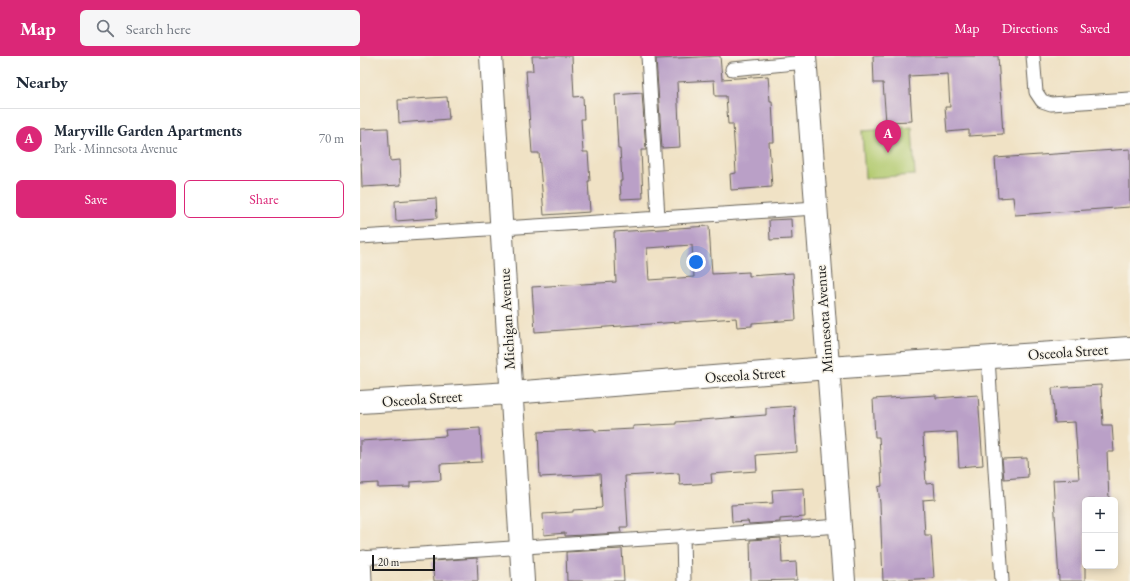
<!DOCTYPE html>
<meta charset="utf-8">
<style>
:root{--surface:#fff;--page:#f6f6f7;--text:#1f2937;--muted:#747a83;--line:#e0e1e3;--accent:#db2777}
body{margin:0;font-family:"EB Garamond",serif;background:var(--page);color:var(--text)}
.controls{position:absolute;right:12px;bottom:12px;display:grid;overflow:hidden;border-radius:6px;box-shadow:0 2px 10px #0003}
.controls button{width:36px;height:36px;display:grid;place-items:center;padding:0;border:0;border-bottom:1px solid var(--line);background:var(--surface);color:var(--text);font:20px sans-serif}
.scale{position:absolute;left:12px;bottom:10px;width:63px;box-sizing:border-box;padding-left:4px;border:2px solid #1c1c1c;border-top:0;font-size:11px;line-height:14px;white-space:nowrap;color:#1c1c1c;-webkit-text-stroke:3px #f7f3e8;paint-order:stroke}
.you{position:absolute;left:336px;top:206px;width:14px;height:14px;margin:-10px;border:3px solid #fff;border-radius:50%;background:#1a73e8;box-shadow:0 0 0 6px #1a73e833}
.badge{display:grid;place-items:center;width:26px;height:26px;border-radius:50%;background:var(--accent);color:#fff;font-size:13px;font-weight:700}
.pin{position:absolute;translate:-50% -33px;filter:drop-shadow(0 1px 2px #0008)}
.pin::after{content:'';position:absolute;top:21px;width:14px;height:12px;background:inherit;clip-path:polygon(0 0,100% 0,50% 100%)}
.list{margin:0;padding:0;list-style:none}
h2{display:flex;justify-content:space-between;align-items:center;height:52px;margin:0;padding:0 16px;font-size:17px}
h2 small{font-size:13px;font-weight:400;color:var(--muted)}
.list li{display:grid;grid-template-columns:26px 1fr auto;gap:12px;align-items:center;box-sizing:border-box;height:60px;padding:0 16px;border-top:1px solid var(--line)}
.list b{display:block;font-size:15px;white-space:nowrap}
.list p{margin:0;font-size:13px;white-space:nowrap;color:var(--muted)}
.list em{font-size:13px;font-style:normal;color:var(--muted)}
.actions{display:flex;gap:8px;padding:12px 16px}
.actions a{flex:1;padding:9px 0;border:1px solid var(--accent);border-radius:6px;text-align:center;font-size:14px;color:var(--accent)}
.actions .main{background:var(--accent);color:#fff}
.icon{flex:none;width:22px;height:22px;fill:none;stroke:currentColor;stroke-width:2;stroke-linecap:round;stroke-linejoin:round}
.map{position:relative;flex:none;width:770px;height:525px;overflow:hidden}
header{display:flex;align-items:center;gap:24px;box-sizing:border-box;height:56px;padding:0 20px;background:var(--accent);color:#fff}
header strong{font-size:19px}
nav{display:flex;gap:22px;margin-inline-start:auto;font-size:14px}
.search{width:280px;height:36px;background:var(--page);display:flex;align-items:center;gap:10px;box-sizing:border-box;padding:0 14px;border-radius:6px;color:var(--muted);font-size:15px}
main{display:flex}
aside{flex:1;background:var(--surface)}
.map>svg:first-child{display:block}
.green{fill:#b2ca6f;stroke:#677346}
.building{fill:#baa0c7;fill-rule:evenodd}
.lines{fill:none;stroke-linecap:round;stroke-linejoin:round}
.lane-casing{stroke:#666157;stroke-width:15}
.street-casing{stroke:#666157;stroke-width:24}
.lane{stroke:#fff;stroke-width:13}
.street{stroke:#fff;stroke-width:22}
.labels{text-anchor:middle;stroke-width:3;stroke-linejoin:round;paint-order:stroke}
.street-label{font-size:15px;fill:#1c1c1c;stroke:#f7f3e8}
</style>
<header>
<strong>Map</strong>
<div class="search"><svg class="icon" aria-label="search" viewBox="0 0 24 24"><circle cx="10" cy="10" r="6"/><path d="M15 15l6 6"/></svg>Search here</div>
<nav><a>Map</a><a>Directions</a><a>Saved</a></nav>
</header>
<main>
<aside>
<h2>Nearby<small></small></h2>
<ul class="list">
<li><span class="badge">A</span><div><b>Maryville Garden Apartments</b><p>Park · Minnesota Avenue</p></div><em>70 m</em></li>
</ul>
<div class="actions"><a class="main">Save</a><a>Share</a></div>
</aside>
<div class="map">
<svg width="770" height="525" viewBox="0 0 770 525">
<rect width="100%" height="100%" fill="#f7f3e8"/>
<filter id="ink" filterUnits="userSpaceOnUse"><feTurbulence type="fractalNoise" baseFrequency=".025" numOctaves="2"/><feDisplacementMap in="SourceGraphic" scale="8" xChannelSelector="R" yChannelSelector="G"/><feConvolveMatrix kernelMatrix="1 2 1 2 8 2 1 2 1" color-interpolation-filters="sRGB"/></filter>
<filter id="wash" filterUnits="userSpaceOnUse"><feTurbulence type="fractalNoise" baseFrequency=".012" numOctaves="4" result="noise"/><feDisplacementMap in="SourceGraphic" scale="16" xChannelSelector="R" yChannelSelector="G"/><feGaussianBlur stdDeviation="0.9" result="paint"/><feColorMatrix in="noise" values="0 0 0 0 0 0 0 0 0 0 0 0 0 0 0 0 0 1.4 0 .05"/><feComposite in="paint" operator="in"/></filter>
<g filter="url(#wash)">
<rect width="100%" height="100%" fill="#f0e2c5"/>
<!-- green -->
<path class="green" d="M 552,71 L 555,119 L 505,122 L 502,75 Z"/>
<g id="blocks">
<!-- building -->
<path class="building" d="M 172,0 L 212,0 L 214,41 L 223,40 L 224,63 L 221,63 L 223,96 L 228,96 L 230,125 L 228,125 L 230,156 L 184,159 L 179,97 L 172,97 L 166,15 L 173,15 Z
M 360,0 L 362,23 L 408,20 L 410,45 L 412,45 L 414,86 L 409,86 L 412,131 L 371,134 L 370,118 L 376,117 L 373,68 L 368,68 L 366,40 L 355,40 L 354,24 L 317,26 L 320,91 L 302,92 L 296,3 Z
M 513,0 L 638,0 L 643,78 L 609,80 L 609,74 L 587,76 L 585,51 L 590,51 L 588,18 L 549,20 L 552,65 L 526,66 L 523,27 L 514,27 Z
M 282,37 L 286,94 L 281,94 L 283,142 L 261,143 L 260,125 L 262,125 L 260,93 L 258,93 L 255,39 Z
M 87,41 L 89,63 L 39,67 L 38,44 Z
M 28,72 L 30,105 L 40,104 L 41,129 L 2,131 L 0,73 Z
M 770,93 L 770,151 L 655,159 L 653,141 L 638,142 L 635,102 Z
M 76,142 L 77,162 L 36,165 L 35,145 Z
M 431,163 L 432,183 L 410,184 L 409,164 Z
M 349,170 L 352,218 L 389,216 L 389,220 L 433,217 L 436,264 L 392,267 L 392,270 L 377,271 L 376,262 L 175,276 L 172,231 L 256,226 L 254,176 ZM 332,189 L 334,221 L 289,224 L 287,192 Z
M 741,329 L 743,369 L 752,369 L 754,396 L 747,396 L 749,444 L 725,444 L 725,525 L 699,525 L 693,424 L 719,423 L 715,366 L 695,367 L 692,332 Z
M 576,339 L 576,342 L 618,339 L 623,409 L 599,411 L 597,376 L 563,378 L 566,428 L 574,427 L 575,443 L 563,444 L 565,479 L 571,479 L 574,522 L 523,525 L 520,447 L 518,431 L 522,430 L 519,381 L 515,381 L 513,343 Z
M 434,350 L 437,396 L 396,399 L 397,415 L 351,418 L 352,427 L 320,429 L 319,417 L 265,420 L 268,471 L 260,471 L 261,477 L 205,480 L 205,477 L 184,479 L 183,458 L 213,456 L 213,454 L 241,452 L 242,451 L 240,418 L 180,421 L 178,376 L 234,373 L 235,375 L 273,373 L 273,370 L 316,368 L 316,366 L 406,359 L 406,352 Z
M 120,372 L 122,406 L 80,408 L 81,424 L 50,426 L 50,431 L 18,432 L 18,427 L 0,428 L 0,385 L 86,380 L 85,374 Z
M 667,402 L 668,421 L 644,423 L 642,403 Z
M 444,432 L 445,461 L 420,463 L 420,466 L 389,468 L 388,465 L 372,466 L 371,449 L 413,447 L 412,434 Z
M 421,482 L 422,507 L 436,506 L 437,524 L 391,525 L 390,484 Z
M 262,493 L 264,525 L 207,525 L 206,496 Z
M 117,502 L 118,525 L 74,525 L 72,505 Z"/>
</g>
</g>
<g filter="url(#ink)">
<use href="#blocks" fill-opacity="0" stroke="#666157" stroke-width="1"/>
<g class="lines">
<!-- lane casing -->
<g class="lane-casing">
<path id="lane" d="M 288,0 L 298,161
M 673,0 L 676,36 L 682,45 L 691,48 L 770,43
M 372,13 L 446,6
M 0,181 L 456,152
M 628,302 L 642,525
M 323,480 L 324,525
M 4,501 L 5,525
M 0,502 L 481,470"/>
</g>
<!-- street casing -->
<g class="street-casing">
<path id="street" d="M 131,0 L 163,525
M 445,0 L 484,525
M 0,346 L 151,337 L 468,312 L 770,292"/>
</g>
<!-- lane -->
<use href="#lane" class="lane"/>
<!-- street -->
<use href="#street" class="street"/>
</g>
</g>
<g class="labels">
<!-- street labels -->
<g class="street-label">
<text transform="translate(147 263) rotate(-93)" y="5">Michigan Avenue</text>
<text transform="translate(464 263) rotate(-94)" y="5">Minnesota Avenue</text>
<text transform="translate(708 296) rotate(-4)" y="5">Osceola Street</text>
<text transform="translate(385 319) rotate(-4)" y="5">Osceola Street</text>
<text transform="translate(62 343) rotate(-4)" y="5">Osceola Street</text>
</g>
</g>
</svg>
<div class="controls">
<button>+</button>
<button>−</button>
</div>
<div class="scale">20 m</div>
<div class="you"></div>
<div class="pin badge" style="left:528px;top:97px">A</div>
</div>
</main>
